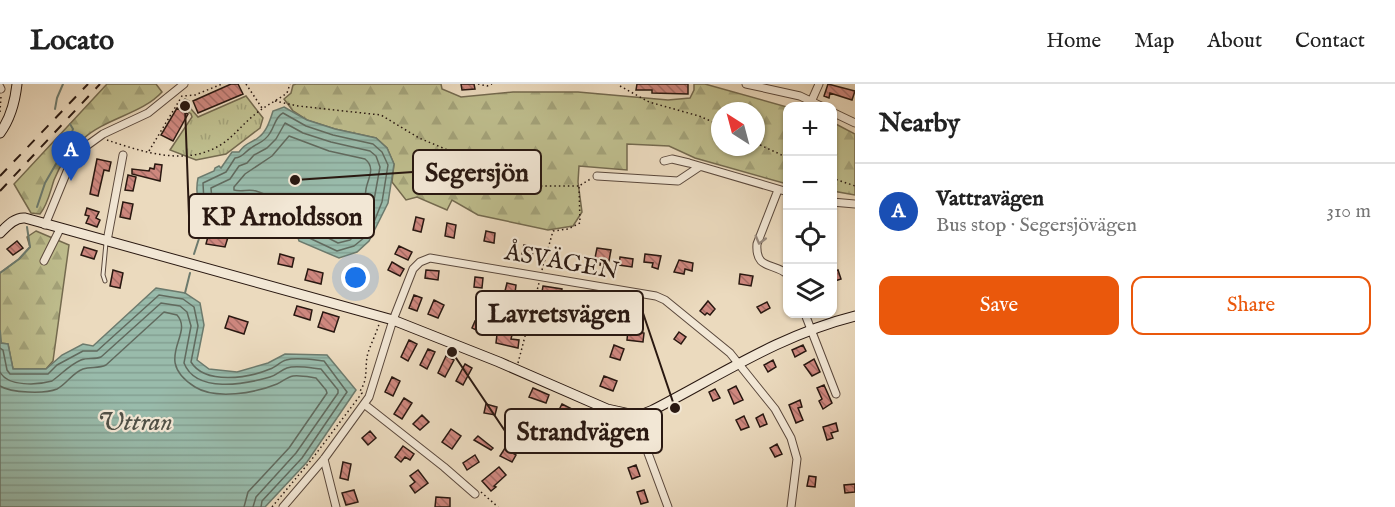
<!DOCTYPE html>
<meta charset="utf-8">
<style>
:root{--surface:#fff;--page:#f2f2f2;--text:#222;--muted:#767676;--line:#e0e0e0;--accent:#ea580c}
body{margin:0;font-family:"IM FELL English",serif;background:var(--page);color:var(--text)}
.controls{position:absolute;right:18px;top:18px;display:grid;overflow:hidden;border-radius:12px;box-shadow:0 2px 4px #0004}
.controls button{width:54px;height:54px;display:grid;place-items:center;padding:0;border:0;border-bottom:2px solid var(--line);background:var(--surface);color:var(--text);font:30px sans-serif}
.compass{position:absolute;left:711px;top:18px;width:54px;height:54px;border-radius:50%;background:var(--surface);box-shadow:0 2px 4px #0004;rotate:324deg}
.you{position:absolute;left:356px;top:194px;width:21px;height:21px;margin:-15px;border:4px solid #fff;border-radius:50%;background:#1a73e8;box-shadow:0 0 0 9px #1a73e833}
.badge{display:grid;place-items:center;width:39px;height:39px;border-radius:50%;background:var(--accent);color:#fff;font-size:20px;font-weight:700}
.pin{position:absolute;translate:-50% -50px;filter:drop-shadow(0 2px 3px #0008)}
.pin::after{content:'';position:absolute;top:32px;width:21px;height:18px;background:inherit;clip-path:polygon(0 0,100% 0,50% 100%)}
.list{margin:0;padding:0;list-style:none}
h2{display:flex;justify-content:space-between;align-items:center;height:78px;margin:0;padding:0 24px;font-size:26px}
h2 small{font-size:20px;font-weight:400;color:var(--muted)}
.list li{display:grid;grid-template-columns:39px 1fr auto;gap:18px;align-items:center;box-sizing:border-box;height:96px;padding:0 24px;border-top:2px solid var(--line)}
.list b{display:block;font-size:22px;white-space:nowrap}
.list p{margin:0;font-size:20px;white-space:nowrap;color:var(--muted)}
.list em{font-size:20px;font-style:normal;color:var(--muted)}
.actions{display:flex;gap:12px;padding:18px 24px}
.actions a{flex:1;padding:14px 0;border:2px solid var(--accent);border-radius:12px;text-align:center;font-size:21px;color:var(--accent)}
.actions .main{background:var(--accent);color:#fff}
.icon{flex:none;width:33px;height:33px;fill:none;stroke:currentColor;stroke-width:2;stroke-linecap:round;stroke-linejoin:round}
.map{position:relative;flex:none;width:855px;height:423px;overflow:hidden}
header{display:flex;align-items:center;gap:36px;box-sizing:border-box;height:84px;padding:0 30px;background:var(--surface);border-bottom:2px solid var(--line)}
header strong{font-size:28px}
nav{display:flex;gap:33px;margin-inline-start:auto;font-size:21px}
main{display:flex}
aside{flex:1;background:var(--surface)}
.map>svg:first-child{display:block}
.forest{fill:url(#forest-firs);stroke:#746a4f;stroke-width:1.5;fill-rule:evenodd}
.park{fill:url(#park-tufts);stroke:#746a4f;stroke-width:1.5}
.water{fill:url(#water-rules);stroke:#6c7a6d;stroke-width:1.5}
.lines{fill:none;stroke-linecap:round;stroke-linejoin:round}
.shore{stroke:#616a5e;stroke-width:1.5}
.stream{stroke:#6c7a6d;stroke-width:2}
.building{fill:url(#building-back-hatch);stroke:#291811;stroke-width:1.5}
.lane-casing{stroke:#5a483c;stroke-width:5}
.street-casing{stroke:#5a483c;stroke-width:9}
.secondary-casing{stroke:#291811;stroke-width:11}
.path{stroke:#291811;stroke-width:1.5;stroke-dasharray:1.5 3;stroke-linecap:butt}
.lane{stroke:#f2e7d5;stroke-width:3}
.street{stroke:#f2e7d5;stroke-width:7}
.secondary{stroke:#f2e7d5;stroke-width:9}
.rail{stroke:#291811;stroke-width:2;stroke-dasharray:10 10;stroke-linecap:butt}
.oneway{stroke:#988a7d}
.labels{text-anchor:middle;stroke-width:4.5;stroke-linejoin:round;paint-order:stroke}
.street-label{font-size:24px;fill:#291811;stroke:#f2e7d5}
.water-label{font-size:26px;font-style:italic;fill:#505147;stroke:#f2e7d5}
.leader{fill:none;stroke:#291811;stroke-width:2}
.callout-dot{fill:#291811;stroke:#f2e7d5;stroke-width:2}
.callout{fill:#f2e7d5;stroke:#291811;stroke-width:2}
.callout-label{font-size:26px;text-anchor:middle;font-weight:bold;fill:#291811}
</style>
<header>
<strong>Locato</strong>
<nav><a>Home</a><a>Map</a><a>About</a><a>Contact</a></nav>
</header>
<main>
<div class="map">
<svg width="855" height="423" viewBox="0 0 855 423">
<defs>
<pattern id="forest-firs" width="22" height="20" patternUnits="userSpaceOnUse" patternTransform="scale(1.5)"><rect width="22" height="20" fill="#bebd8d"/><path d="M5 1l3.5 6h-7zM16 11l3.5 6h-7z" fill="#a3a279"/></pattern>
<pattern id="park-tufts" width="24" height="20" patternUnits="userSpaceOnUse" patternTransform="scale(1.5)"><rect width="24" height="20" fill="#bebd8d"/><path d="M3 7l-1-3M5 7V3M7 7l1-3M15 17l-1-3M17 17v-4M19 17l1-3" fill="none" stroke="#a3a279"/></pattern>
<pattern id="water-rules" width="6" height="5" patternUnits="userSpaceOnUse" patternTransform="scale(1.5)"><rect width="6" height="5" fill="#99bbab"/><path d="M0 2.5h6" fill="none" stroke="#84a092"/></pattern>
<pattern id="building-back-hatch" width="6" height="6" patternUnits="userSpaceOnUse" patternTransform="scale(1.5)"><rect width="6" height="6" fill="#ce877e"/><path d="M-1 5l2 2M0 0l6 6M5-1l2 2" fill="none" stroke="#a76d66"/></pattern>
</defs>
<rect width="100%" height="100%" fill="#ebdabe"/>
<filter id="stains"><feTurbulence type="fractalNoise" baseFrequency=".00333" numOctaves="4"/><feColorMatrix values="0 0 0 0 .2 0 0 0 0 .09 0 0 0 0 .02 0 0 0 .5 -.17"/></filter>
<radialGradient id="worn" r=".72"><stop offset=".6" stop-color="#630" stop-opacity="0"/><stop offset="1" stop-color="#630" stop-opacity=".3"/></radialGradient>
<!-- forest -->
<path class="forest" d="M 107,0 L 156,0 L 162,8 C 142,30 106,34 83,55 C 71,66 60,80 54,96 C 50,108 48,120 40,130 L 31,129 L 14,100 Z
M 296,0 L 441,0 L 442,5 L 461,13 L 513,8 L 578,8 L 668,16 L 690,14 L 694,6 L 694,0 L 705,0 L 787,23 L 787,100 L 695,74 L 669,62 L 627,60 L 627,86 L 579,82 L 578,98 L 582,128 L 573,142 L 548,146 L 478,131 L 452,116 L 447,126 L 417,113 L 406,116 L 392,98 L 394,80 L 387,64 L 376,54 L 335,45 L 307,36 L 293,27 L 284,15 L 291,9 L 293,1 ZM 720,27 L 756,27 L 756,63 L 720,63 Z
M 832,38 L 855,50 L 855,111 L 833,107 Z
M 36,147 L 69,161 L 53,277 L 46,285 L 13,285 L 8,260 L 0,259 L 0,189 L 19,175 L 30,163 L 27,153 Z"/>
<!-- park -->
<path class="park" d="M 246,12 L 263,34 L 260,44 L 226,70 L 196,76 L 170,66 L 192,33 L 191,30 L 182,23 L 181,19 L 185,15 L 189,17 L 191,25 L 198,33 Z"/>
<!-- water -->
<path class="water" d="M 284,23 L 307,36 L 335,45 L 376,54 L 387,64 L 394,80 L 388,119 L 369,157 L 357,168 L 339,174 L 299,157 L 297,151 L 249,128 L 206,133 C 198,120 195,109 198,94 L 214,87 L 215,84 L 219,82 L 221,84 L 232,68 L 239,68 C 247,57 251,60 259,53 C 267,47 270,36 273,27 Z
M 156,204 L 185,209 L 200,219 L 204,241 L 197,276 L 209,285 L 237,288 L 268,279 L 285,270 L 327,271 L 356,306 L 307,378 L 265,423 L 0,423 L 0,259 L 8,260 L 13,285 L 46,285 L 62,271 L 83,260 L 93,262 Z"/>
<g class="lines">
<!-- shore -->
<path class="shore" d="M 283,29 L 306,42 L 333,51 L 373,60 L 382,68 L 388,81 L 382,118 L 374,138 L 365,153 L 354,162 L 337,167 L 305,152 L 300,146 L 251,123 L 210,126 L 204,118 L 203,99 L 226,88 L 235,74 C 244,73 244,68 251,64 C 258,59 265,58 270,49 C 275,42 275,33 283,29 Z
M 285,39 L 303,49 L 331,58 L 370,67 L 376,72 L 380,83 L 374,116 L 359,148 L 350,156 L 338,159 L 254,116 L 231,116 L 214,119 L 212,117 L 211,104 L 230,95 L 239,82 L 247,79 L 254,71 L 267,64 L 276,55 Z
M 289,52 L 329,67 L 365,75 C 376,84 368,94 366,105 C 365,118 358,144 344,149 C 334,152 315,135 307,131 C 291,123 274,113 256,107 C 249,105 241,108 234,106 L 234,103 L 245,90 L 272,72 Z
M 0,264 L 3,266 L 7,286 L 10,290 L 48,290 L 57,281 L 83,267 L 97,267 L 159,211 L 183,215 L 194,223 L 198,242 L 191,278 C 205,301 249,294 270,285 C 276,283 281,277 286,276 C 297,273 314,276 324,277 L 347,308 L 302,374 L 262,417 L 261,423
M 0,288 C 8,303 38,301 52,297 C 62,290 69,281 81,276 C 88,273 94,276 101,273 L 161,219 L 180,222 L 187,228 L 191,242 L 184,279 C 196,310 246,300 270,293 C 277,291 281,286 287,284 C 296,281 311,284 321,285 L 338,306 L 338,309 L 296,369 L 256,413 L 253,423
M 0,302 C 11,309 45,310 57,305 C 67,300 72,289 83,285 C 91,282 98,285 106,281 L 164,228 L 177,231 C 195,251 151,275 195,303 C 216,316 255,309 277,300 C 282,298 287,293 293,292 C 300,291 309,293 316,294 L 326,306 L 327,309 L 289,364 L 248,408 L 244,423"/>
<!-- stream -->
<path class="stream" d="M 55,25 L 57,14 L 63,0
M 37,123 L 45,99 L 68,59 L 73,45 L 70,40
M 194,170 L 206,133
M 0,189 L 19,175 L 30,163 L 27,143
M 185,209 L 190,189
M 0,247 L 1,258"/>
</g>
<!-- building -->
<path class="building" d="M 231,0 L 238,0 L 243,10 L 198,29 L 193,17 Z
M 461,0 L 474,0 L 475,5 L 462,6 Z
M 637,0 L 688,0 L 688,10 L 652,9 L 652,6 L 636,6 Z
M 828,0 L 855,7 L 852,16 L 830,9 L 829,14 L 824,12 Z
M 177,24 L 188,30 L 173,57 L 161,51 Z
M 97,75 L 111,78 L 109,87 L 104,86 L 98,112 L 90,110 Z
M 155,80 L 162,81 L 160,97 L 132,90 L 132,85 L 149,87 L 150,84 L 154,85 Z
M 128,91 L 136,93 L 133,107 L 125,106 Z
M 123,118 L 133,120 L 130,135 L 120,133 Z
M 87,124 L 99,128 L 96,134 L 100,136 L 97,143 L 86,139 L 89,132 L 85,131 Z
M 416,133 L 424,135 L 421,148 L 413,146 Z
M 447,139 L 456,141 L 454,154 L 445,152 Z
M 210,145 L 229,150 L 225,163 L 206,160 Z
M 486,147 L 495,149 L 494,159 L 484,157 Z
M 17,157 L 23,164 L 13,171 L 7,165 Z
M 524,161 L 534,163 L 532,172 L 522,170 Z
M 399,162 L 412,168 L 408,176 L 395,170 Z
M 84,163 L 97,167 L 94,175 L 81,171 Z
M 597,164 L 611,166 L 608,182 L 600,181 L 601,175 L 595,174 Z
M 280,170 L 294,174 L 292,183 L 278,180 Z
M 645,170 L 661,172 L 658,185 L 652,183 L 653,179 L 644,178 Z
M 620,173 L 633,175 L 632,183 L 619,181 Z
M 679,176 L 693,179 L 692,187 L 685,185 L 684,190 L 674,188 Z
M 392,178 L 404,185 L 400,192 L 388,186 Z
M 308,185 L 323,189 L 321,200 L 305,196 Z
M 113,186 L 123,189 L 120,204 L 110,202 Z
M 426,186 L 439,187 L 438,196 L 425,194 Z
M 838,186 L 841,195 L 832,198 L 832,188 Z
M 740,190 L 753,192 L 751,202 L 739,200 Z
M 475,193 L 483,194 L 482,204 L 474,203 Z
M 507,199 L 516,201 L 515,209 L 505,207 Z
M 543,202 L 562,205 L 561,212 L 550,210 L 548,220 L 540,219 Z
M 414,211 L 422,214 L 417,227 L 409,224 Z
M 434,216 L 444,221 L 438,234 L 428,230 Z
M 708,217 L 715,225 L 710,231 L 707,229 L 705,231 L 700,227 Z
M 767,218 L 770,224 L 761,229 L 757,223 Z
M 632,220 L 643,221 L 642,230 L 631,228 Z
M 297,222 L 312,226 L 310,236 L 294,231 Z
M 323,228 L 339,233 L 334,248 L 318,243 Z
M 229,232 L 248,238 L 244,250 L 225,244 Z
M 475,237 L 485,242 L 482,249 L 472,244 Z
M 628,246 L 644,249 L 643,258 L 627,256 Z
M 679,248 L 686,253 L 681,260 L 674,255 Z
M 497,250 L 512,251 L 511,255 L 519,256 L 518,264 L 496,259 Z
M 409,256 L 417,260 L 408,277 L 401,273 Z
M 614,261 L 624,265 L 620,276 L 610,273 Z
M 803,261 L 806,267 L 795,273 L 792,266 Z
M 428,265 L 435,268 L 427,285 L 420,281 Z
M 446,272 L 454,276 L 445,293 L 438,289 Z
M 814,275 L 820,288 L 812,292 L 804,281 Z
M 773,276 L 776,283 L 768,288 L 764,281 Z
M 465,280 L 472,284 L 463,301 L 456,297 Z
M 604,292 L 617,297 L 613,307 L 600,302 Z
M 392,293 L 400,297 L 393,312 L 385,308 Z
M 824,301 L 832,319 L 823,325 L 819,317 L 822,315 L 817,304 Z
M 736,302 L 743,316 L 734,320 L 728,306 Z
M 533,304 L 549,311 L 546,319 L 529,313 Z
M 715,305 L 720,314 L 713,317 L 709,308 Z
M 404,314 L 412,319 L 402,335 L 394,330 Z
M 800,316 L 802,323 L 798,324 L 803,336 L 796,339 L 789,321 Z
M 486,320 L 497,323 L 495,331 L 484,329 Z
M 562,320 L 574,326 L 571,334 L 558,328 Z
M 763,330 L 767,340 L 760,343 L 756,334 Z
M 422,331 L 429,338 L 420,346 L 413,340 Z
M 744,332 L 749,343 L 741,346 L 736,336 Z
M 836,339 L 838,347 L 831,349 L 833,354 L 827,356 L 823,343 Z
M 451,345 L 461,352 L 452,365 L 442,358 Z
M 370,347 L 376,354 L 368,361 L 362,354 Z
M 478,352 L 493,364 L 491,366 L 474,356 Z
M 777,360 L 782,370 L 775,373 L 770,364 Z
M 403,362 L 414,370 L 410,376 L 405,373 L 401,378 L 395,373 Z
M 505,364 L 516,371 L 512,378 L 500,372 Z
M 475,371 L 479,378 L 467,386 L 463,379 Z
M 343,378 L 351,380 L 348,396 L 340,394 Z
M 636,381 L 640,392 L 632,395 L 628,384 Z
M 499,383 L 506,391 L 494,402 L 496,403 L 491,407 L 482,397 Z
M 418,386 L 428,399 L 415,409 L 410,402 L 415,398 L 410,392 Z
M 809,392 L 816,393 L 815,403 L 807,402 Z
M 855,400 L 855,408 L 845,409 L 844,401 Z
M 354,406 L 358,418 L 346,421 L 342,409 Z
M 644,406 L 648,418 L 641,420 L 637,408 Z
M 436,413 L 450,414 L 450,423 L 435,423 Z"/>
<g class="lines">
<!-- lane casing -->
<g class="lane-casing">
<path id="lane" d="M 105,197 L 103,191 L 106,159"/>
</g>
<!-- street casing -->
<g class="street-casing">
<path id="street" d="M 746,0 L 800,12 L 821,22
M 0,3 L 1,5
M 811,18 L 819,0
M 832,28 L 855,39
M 664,77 L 672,75 L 689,79 L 788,108
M 597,92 L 678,97 L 699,83
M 778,106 L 757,160 C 755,187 775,178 788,191
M 832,118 L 855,120
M 45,141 L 68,85 L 85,63 L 103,50 L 148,29 L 184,0
M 107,157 L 123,71
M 44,177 L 60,145
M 805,230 L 836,310
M 364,320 L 444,383 L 475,410
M 638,330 L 642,353 L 668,423
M 324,375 L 336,423
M 283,423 L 324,375 L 369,313 L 393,236 L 413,185 L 420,178 L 430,174 L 656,212 L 665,216 L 730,269 L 775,325 L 791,354 L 797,375 L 791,423"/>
</g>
<!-- secondary casing -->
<g class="secondary-casing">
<path id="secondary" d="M 0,49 C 11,34 15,18 17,0
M 0,149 C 7,142 15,133 25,134 L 393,236 L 499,278 L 607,325 L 630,330 L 643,330 L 653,326 C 719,292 782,250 855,232"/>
</g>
<!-- path -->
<path class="path" d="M 246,0 L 262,24
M 478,0 L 487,2 L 492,0
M 620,2 L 649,18 L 699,32 L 720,41
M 275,17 L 298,22 L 381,31 L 419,54 L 462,72 L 502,94 L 535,102 L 579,102
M 0,28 L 1,12
M 107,56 C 143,68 187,83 222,60 C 234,52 242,41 253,32 C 263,23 276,17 287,9 L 290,0
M 756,59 L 788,74
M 149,67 L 182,12 L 195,11 L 222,0
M 832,94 L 855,102
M 542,186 L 553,147 L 568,145 L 580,139 L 579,102 L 592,94
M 518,279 L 539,199
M 481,408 L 498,423
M 272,423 L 312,375 L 362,309 L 360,307 C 368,295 365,286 367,273 C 369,263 376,251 379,240"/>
<!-- lane -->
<use href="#lane" class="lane"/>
<!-- street -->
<use href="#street" class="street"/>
<!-- secondary -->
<use href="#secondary" class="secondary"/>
<!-- rail -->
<path class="rail" d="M 0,92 L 88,0
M 0,107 L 100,0"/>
</g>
<!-- one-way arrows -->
<defs><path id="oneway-chevron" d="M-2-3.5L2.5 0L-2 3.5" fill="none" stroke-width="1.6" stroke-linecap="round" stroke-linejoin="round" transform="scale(1.5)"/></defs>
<use class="oneway" href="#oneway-chevron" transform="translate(760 156) rotate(105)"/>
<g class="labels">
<!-- street labels -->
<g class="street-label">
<text transform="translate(562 177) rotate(10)" y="8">ÅSVÄGEN</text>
</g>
<!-- water labels -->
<g class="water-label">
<text x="135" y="346">Uttran</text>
</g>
</g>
<!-- callouts -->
<path class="leader" d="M295 96L413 88M185 22L189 132M675 324L643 229M452 268L505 347"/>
<g class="callout-dot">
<circle cx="295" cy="96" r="6"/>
<circle cx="185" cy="22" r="6"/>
<circle cx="675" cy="324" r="6"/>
<circle cx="452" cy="268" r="6"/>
</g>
<g class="callout">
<rect x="413" y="66" width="128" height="44" rx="6"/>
<rect x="189" y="110" width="185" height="44" rx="6"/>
<rect x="476" y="207" width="167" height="44" rx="6"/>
<rect x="505" y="325" width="157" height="44" rx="6"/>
</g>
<g class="callout-label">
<text x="477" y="97">Segersjön</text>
<text x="282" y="141">KP Arnoldsson</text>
<text x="559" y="238">Lavretsvägen</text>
<text x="583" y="356">Strandvägen</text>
</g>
<rect width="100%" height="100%" filter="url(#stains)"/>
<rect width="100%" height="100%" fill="url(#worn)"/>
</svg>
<div class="controls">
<button>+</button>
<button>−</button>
<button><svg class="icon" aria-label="locate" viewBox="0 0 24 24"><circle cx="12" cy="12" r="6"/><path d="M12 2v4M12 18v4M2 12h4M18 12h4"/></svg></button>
<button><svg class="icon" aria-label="layers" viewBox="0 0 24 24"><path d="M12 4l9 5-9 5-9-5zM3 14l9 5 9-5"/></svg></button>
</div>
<svg class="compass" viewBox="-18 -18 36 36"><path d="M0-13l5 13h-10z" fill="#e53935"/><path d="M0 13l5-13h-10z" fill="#767676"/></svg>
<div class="you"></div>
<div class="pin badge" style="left:71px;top:97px;background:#1a4fb4">A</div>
</div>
<aside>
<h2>Nearby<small></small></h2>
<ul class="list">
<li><span class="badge" style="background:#1a4fb4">A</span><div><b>Vattravägen</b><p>Bus stop · Segersjövägen</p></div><em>310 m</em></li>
</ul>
<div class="actions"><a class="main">Save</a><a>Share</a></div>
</aside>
</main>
